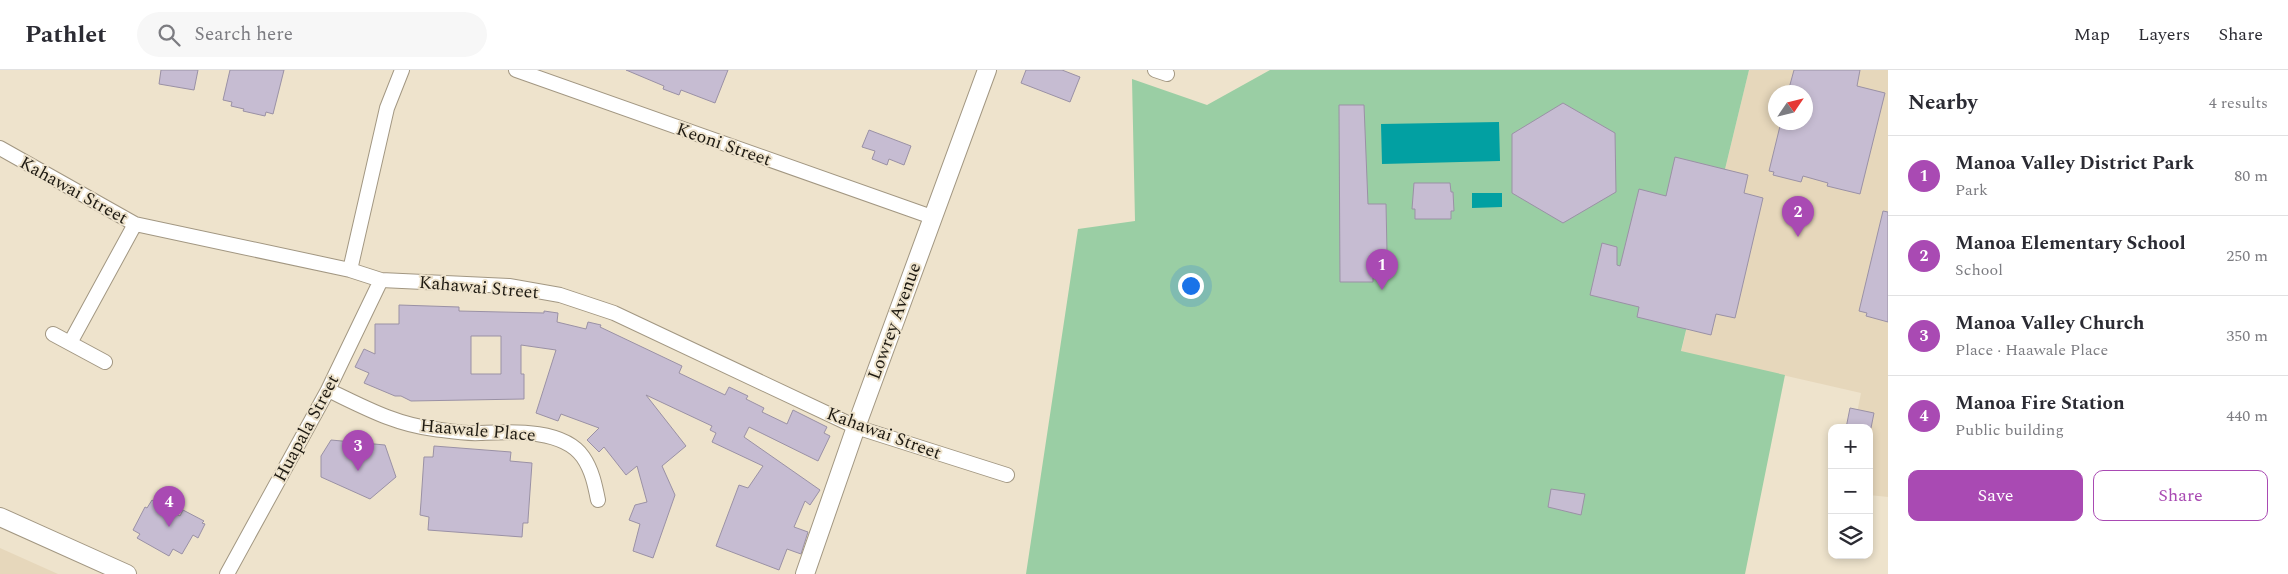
<!DOCTYPE html>
<meta charset="utf-8">
<style>
:root{--surface:#fff;--page:#f7f7f7;--text:#2b2b33;--muted:#7c7c81;--line:#e1e1e2;--accent:#a94ab3}
body{margin:0;font-family:Spectral,serif;background:var(--page);color:var(--text)}
.controls{position:absolute;right:15px;bottom:15px;display:grid;overflow:hidden;border-radius:10px;box-shadow:0 2px 8px #0003}
.controls button{width:45px;height:45px;display:grid;place-items:center;padding:0;border:0;border-bottom:1px solid var(--line);background:var(--surface);color:var(--text);font:25px sans-serif}
.compass{position:absolute;left:1768px;top:15px;width:45px;height:45px;border-radius:50%;background:var(--surface);box-shadow:0 2px 8px #0003;rotate:55deg}
.you{position:absolute;left:1190px;top:215px;width:18px;height:18px;margin:-12px;border:4px solid #fff;border-radius:50%;background:#1a73e8;box-shadow:0 0 0 8px #1a73e833}
.badge{display:grid;place-items:center;width:32px;height:32px;border-radius:50%;background:var(--accent);color:#fff;font-size:16px;font-weight:700}
.pin{position:absolute;translate:-50% -41px;filter:drop-shadow(0 1px 2px #0008)}
.pin::after{content:'';position:absolute;top:26px;width:18px;height:15px;background:inherit;clip-path:polygon(0 0,100% 0,50% 100%)}
.list{margin:0;padding:0;list-style:none}
h2{display:flex;justify-content:space-between;align-items:center;height:65px;margin:0;padding:0 20px;font-size:21px}
h2 small{font-size:16px;font-weight:400;color:var(--muted)}
.list li{display:grid;grid-template-columns:32px 1fr auto;gap:15px;align-items:center;box-sizing:border-box;height:80px;padding:0 20px;border-top:1px solid var(--line)}
.list b{display:block;font-size:19px;white-space:nowrap}
.list p{margin:0;font-size:16px;white-space:nowrap;color:var(--muted)}
.list em{font-size:16px;font-style:normal;color:var(--muted)}
.actions{display:flex;gap:10px;padding:15px 20px}
.actions a{flex:1;padding:11px 0;border:1px solid var(--accent);border-radius:10px;text-align:center;font-size:18px;color:var(--accent)}
.actions .main{background:var(--accent);color:#fff}
.icon{flex:none;width:28px;height:28px;fill:none;stroke:currentColor;stroke-width:2;stroke-linecap:round;stroke-linejoin:round}
.map{position:relative;flex:none;width:1888px;height:504px;overflow:hidden}
header{display:flex;align-items:center;gap:30px;box-sizing:border-box;height:70px;padding:0 25px;background:var(--surface);border-bottom:1px solid var(--line)}
header strong{font-size:24px}
nav{display:flex;gap:28px;margin-inline-start:auto;font-size:18px}
.search{width:350px;height:45px;background:var(--page);display:flex;align-items:center;gap:12px;box-sizing:border-box;padding:0 18px;border-radius:28px;color:var(--muted);font-size:19px}
main{display:flex}
aside{flex:1;background:var(--surface)}
.map>svg:first-child{display:block}
.built{fill:#e6d7bb;fill-rule:evenodd}
.green{fill:#9acea4}
.water{fill:#02a0a2}
.building{fill:#c6bcd2;stroke:#9a91a5;fill-rule:evenodd}
.lines{fill:none;stroke-linecap:round;stroke-linejoin:round}
.minor-casing{stroke:#a29782;stroke-width:16}
.tertiary-casing{stroke:#a29782;stroke-width:20}
.minor{stroke:#fff;stroke-width:14}
.tertiary{stroke:#fff;stroke-width:18}
.labels{text-anchor:middle;stroke-width:4;stroke-linejoin:round;paint-order:stroke}
.street-label{font-size:18px;fill:#1e1a12;stroke:#eee3cc}
</style>
<header>
<strong>Pathlet</strong>
<div class="search"><svg class="icon" aria-label="search" viewBox="0 0 24 24"><circle cx="10" cy="10" r="6"/><path d="M15 15l6 6"/></svg>Search here</div>
<nav><a>Map</a><a>Layers</a><a>Share</a></nav>
</header>
<main>
<div class="map">
<svg width="1888" height="504" viewBox="0 0 1888 504">
<rect width="100%" height="100%" fill="#eee3cc"/>
<!-- built -->
<path class="built" d="M 1749,0 L 1888,0 L 1888,427 L 1869,425 L 1869,358 L 1854,358 L 1861,323 L 1681,282 ZM 1776,22 L 1806,22 L 1806,52 L 1776,52 Z
M 0,478 L 58,504 L 0,504 Z"/>
<!-- green -->
<path class="green" d="M 1270,0 L 1749,0 L 1681,281 L 1785,305 L 1745,504 L 1026,504 L 1078,159 L 1135,151 L 1132,9 L 1207,35 Z"/>
<!-- water -->
<path class="water" d="M 1499,52 L 1500,91 L 1382,94 L 1381,54 Z
M 1472,123 L 1502,123 L 1502,137 L 1472,138 Z"/>
<!-- building -->
<path class="building" d="M 161,0 L 198,0 L 194,20 L 159,14 Z
M 230,0 L 284,0 L 273,44 L 266,42 L 265,46 L 243,41 L 244,39 L 231,36 L 232,32 L 223,30 Z
M 626,0 L 728,0 L 715,33 L 681,20 L 679,25 L 663,19 L 664,16 Z
M 1026,0 L 1062,0 L 1080,7 L 1070,32 L 1021,13 Z
M 1794,0 L 1860,0 L 1857,16 L 1885,23 L 1860,124 L 1827,116 L 1828,113 L 1803,106 L 1801,112 L 1773,105 L 1774,102 L 1769,101 L 1781,52 L 1806,52 L 1806,22 L 1788,22 Z
M 1563,33 L 1615,63 L 1616,122 L 1563,153 L 1512,123 L 1512,64 Z
M 1339,35 L 1364,35 L 1368,134 L 1386,134 L 1387,182 L 1373,183 L 1373,212 L 1340,212 Z
M 869,60 L 911,76 L 904,95 L 889,89 L 887,95 L 872,89 L 875,81 L 862,77 Z
M 1675,87 L 1748,105 L 1744,123 L 1763,128 L 1735,248 L 1716,244 L 1711,265 L 1637,247 L 1639,237 L 1590,225 L 1602,173 L 1617,177 L 1617,195 L 1620,196 L 1639,119 L 1666,126 Z
M 1414,113 L 1450,113 L 1451,122 L 1453,122 L 1454,141 L 1451,141 L 1451,149 L 1415,149 L 1415,139 L 1412,139 Z
M 1883,141 L 1888,142 L 1888,252 L 1866,246 L 1867,243 L 1859,241 Z
M 399,235 L 459,237 L 459,241 L 544,243 L 544,241 L 558,243 L 557,252 L 586,259 L 588,252 L 601,255 L 600,257 L 682,296 L 679,303 L 725,325 L 729,317 L 748,326 L 746,329 L 764,338 L 762,342 L 787,354 L 793,340 L 827,357 L 824,363 L 830,366 L 818,391 L 749,357 L 744,367 L 820,420 L 810,435 L 805,431 L 794,457 L 808,462 L 801,484 L 787,479 L 779,500 L 716,476 L 739,415 L 748,418 L 763,396 L 712,372 L 716,363 L 710,360 L 712,356 L 646,325 L 686,376 L 662,396 L 675,425 L 653,488 L 633,481 L 640,454 L 629,450 L 635,435 L 647,432 L 637,396 L 626,405 L 604,377 L 599,382 L 587,370 L 599,358 L 561,344 L 558,351 L 536,343 L 556,280 L 521,275 L 521,304 L 524,304 L 524,329 L 411,331 L 401,326 L 395,326 L 364,313 L 369,303 L 355,297 L 364,279 L 375,284 L 375,254 L 399,254 ZM 471,266 L 501,266 L 501,304 L 471,304 Z
M 1850,338 L 1874,343 L 1871,358 L 1846,358 Z
M 331,370 L 385,375 L 396,407 L 370,429 L 321,407 L 321,386 Z
M 434,376 L 511,382 L 510,391 L 532,393 L 528,450 L 528,453 L 523,453 L 522,467 L 428,460 L 429,447 L 420,445 L 421,432 L 424,387 L 433,387 Z
M 1551,419 L 1585,424 L 1581,445 L 1548,437 Z
M 152,430 L 180,446 L 183,440 L 204,451 L 202,453 L 205,454 L 198,468 L 193,465 L 182,484 L 173,479 L 169,486 L 137,468 L 140,464 L 133,460 L 145,437 L 147,438 Z"/>
<g class="lines">
<!-- minor casing -->
<g class="minor-casing">
<path id="minor" d="M 516,0 L 932,147
M 1155,0 L 1167,4
M 0,78 L 135,154 L 350,200 L 381,210 L 509,216 L 560,225 L 614,243 L 856,357 L 1007,405
M 350,200 L 387,38 L 402,0
M 53,264 L 105,292
M 70,273 L 135,154
M 328,320 C 364,337 394,354 434,359 C 449,361 465,364 480,363 C 509,362 563,358 583,387 C 592,400 595,415 598,430
M 227,504 L 328,320 L 381,210"/>
</g>
<!-- tertiary casing -->
<g class="tertiary-casing">
<path id="tertiary" d="M 0,447 L 127,504
M 805,504 L 856,357 L 987,0"/>
</g>
<!-- minor -->
<use href="#minor" class="minor"/>
<!-- tertiary -->
<use href="#tertiary" class="tertiary"/>
</g>
<g class="labels">
<!-- street labels -->
<g class="street-label">
<text transform="translate(724 74) rotate(19)" y="6">Keoni Street</text>
<text transform="translate(74 120) rotate(29)" y="6">Kahawai Street</text>
<text transform="translate(479 217) rotate(5)" y="6">Kahawai Street</text>
<text transform="translate(894 251) rotate(-70)" y="6">Lowrey Avenue</text>
<text transform="translate(306 358) rotate(-62)" y="6">Huapala Street</text>
<text transform="translate(478 360) rotate(5)" y="6">Haawale Place</text>
<text transform="translate(884 363) rotate(20)" y="6">Kahawai Street</text>
</g>
</g>
</svg>
<div class="controls">
<button>+</button>
<button>−</button>
<button><svg class="icon" aria-label="layers" viewBox="0 0 24 24"><path d="M12 4l9 5-9 5-9-5zM3 14l9 5 9-5"/></svg></button>
</div>
<svg class="compass" viewBox="-18 -18 36 36"><path d="M0-13l5 13h-10z" fill="#e53935"/><path d="M0 13l5-13h-10z" fill="#7c7c81"/></svg>
<div class="you"></div>
<div class="pin badge" style="left:1382px;top:220px">1</div>
<div class="pin badge" style="left:1798px;top:167px">2</div>
<div class="pin badge" style="left:358px;top:401px">3</div>
<div class="pin badge" style="left:169px;top:457px">4</div>
</div>
<aside>
<h2>Nearby<small>4 results</small></h2>
<ul class="list">
<li><span class="badge">1</span><div><b>Manoa Valley District Park</b><p>Park</p></div><em>80 m</em></li>
<li><span class="badge">2</span><div><b>Manoa Elementary School</b><p>School</p></div><em>250 m</em></li>
<li><span class="badge">3</span><div><b>Manoa Valley Church</b><p>Place · Haawale Place</p></div><em>350 m</em></li>
<li><span class="badge">4</span><div><b>Manoa Fire Station</b><p>Public building</p></div><em>440 m</em></li>
</ul>
<div class="actions"><a class="main">Save</a><a>Share</a></div>
</aside>
</main>
